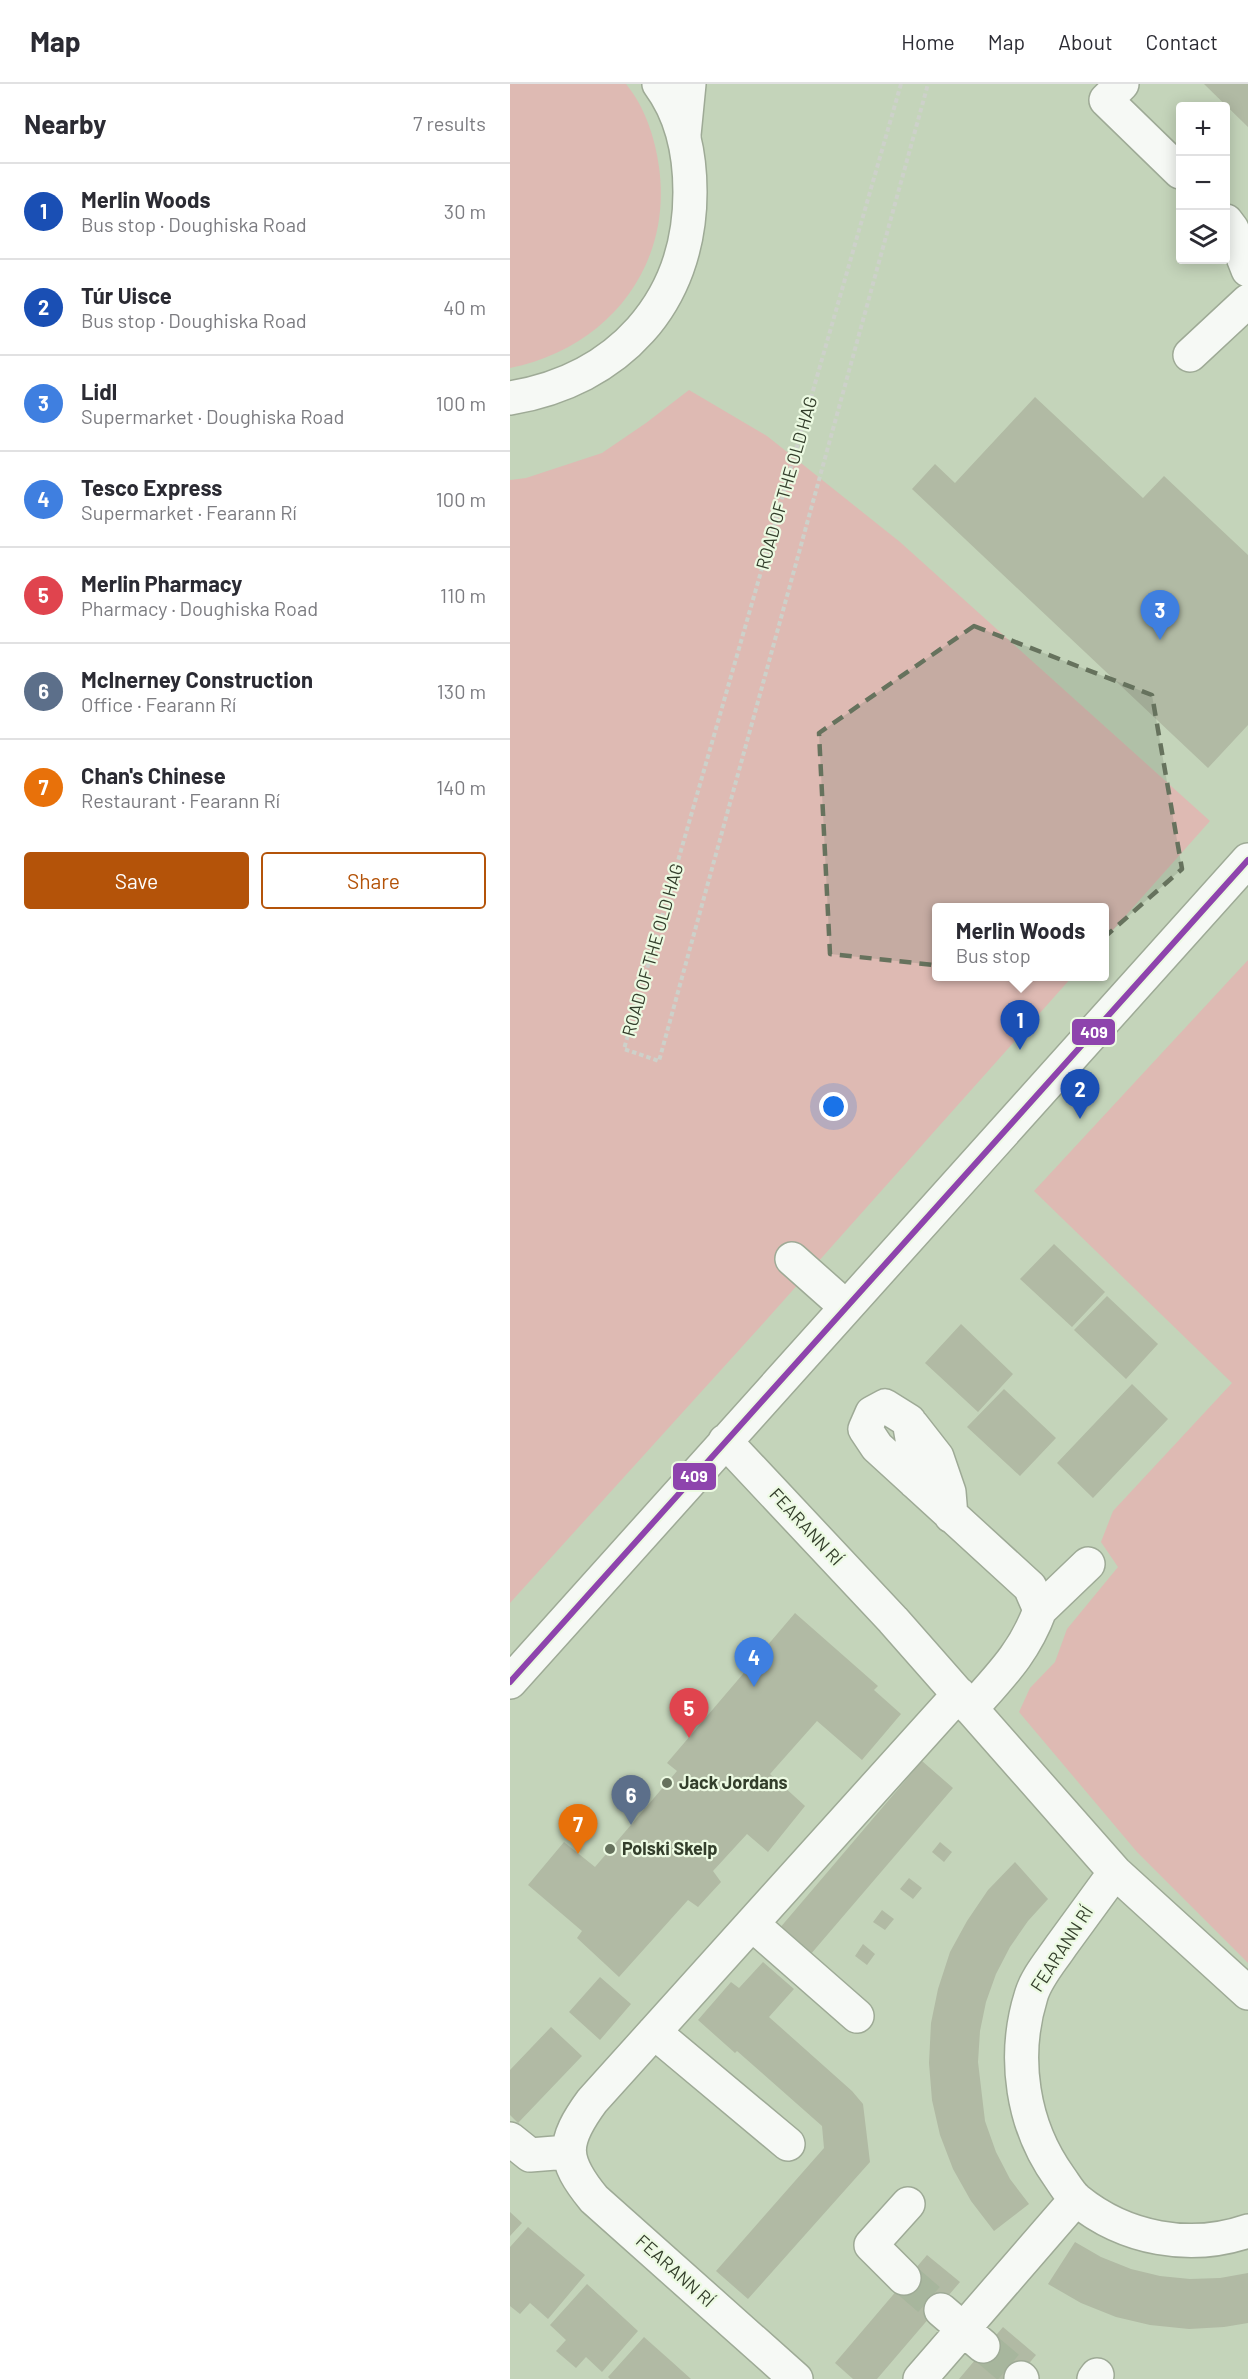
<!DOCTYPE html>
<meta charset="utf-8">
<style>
:root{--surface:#fff;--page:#f2f2f3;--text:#2b2b33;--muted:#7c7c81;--line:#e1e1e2;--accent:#b45309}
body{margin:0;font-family:Barlow,sans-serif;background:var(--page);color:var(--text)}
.controls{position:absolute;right:18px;top:18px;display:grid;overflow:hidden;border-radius:6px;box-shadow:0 3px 15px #0003}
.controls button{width:54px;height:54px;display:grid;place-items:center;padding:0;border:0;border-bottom:2px solid var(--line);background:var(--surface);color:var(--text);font:30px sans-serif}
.you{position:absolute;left:324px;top:1023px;width:21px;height:21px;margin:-15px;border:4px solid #fff;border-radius:50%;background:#1a73e8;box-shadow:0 0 0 9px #1a73e833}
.badge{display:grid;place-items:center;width:39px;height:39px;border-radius:50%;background:var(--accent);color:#fff;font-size:20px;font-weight:700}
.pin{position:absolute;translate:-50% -50px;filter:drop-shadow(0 2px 3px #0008)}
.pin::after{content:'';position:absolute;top:32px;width:21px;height:18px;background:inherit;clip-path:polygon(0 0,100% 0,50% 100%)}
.popup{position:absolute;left:422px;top:819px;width:177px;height:78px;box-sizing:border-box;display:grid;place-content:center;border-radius:6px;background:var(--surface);filter:drop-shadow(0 2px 4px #0005);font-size:20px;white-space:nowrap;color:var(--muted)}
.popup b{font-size:22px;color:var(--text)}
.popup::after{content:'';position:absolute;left:50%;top:100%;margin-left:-12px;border:12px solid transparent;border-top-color:var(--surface)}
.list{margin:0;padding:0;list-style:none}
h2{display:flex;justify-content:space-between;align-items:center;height:78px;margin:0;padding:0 24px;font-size:26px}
h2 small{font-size:20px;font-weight:400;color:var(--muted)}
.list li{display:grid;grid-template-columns:39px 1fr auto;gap:18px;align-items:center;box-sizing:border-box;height:96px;padding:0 24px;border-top:2px solid var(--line)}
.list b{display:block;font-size:22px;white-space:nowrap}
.list p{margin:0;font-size:20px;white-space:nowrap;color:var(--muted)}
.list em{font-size:20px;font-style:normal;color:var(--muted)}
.actions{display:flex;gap:12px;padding:18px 24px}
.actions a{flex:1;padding:14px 0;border:2px solid var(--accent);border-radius:6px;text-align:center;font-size:21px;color:var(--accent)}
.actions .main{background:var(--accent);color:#fff}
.icon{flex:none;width:33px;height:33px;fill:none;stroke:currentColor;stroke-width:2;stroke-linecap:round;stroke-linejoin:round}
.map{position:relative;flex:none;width:738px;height:2295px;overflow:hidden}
header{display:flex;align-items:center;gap:36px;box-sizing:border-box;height:84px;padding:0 30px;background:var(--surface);border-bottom:2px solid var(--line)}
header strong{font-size:28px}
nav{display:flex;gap:33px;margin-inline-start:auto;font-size:21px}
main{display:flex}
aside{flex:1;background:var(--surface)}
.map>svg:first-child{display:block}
.green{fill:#debab3}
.building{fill:#b1baa4}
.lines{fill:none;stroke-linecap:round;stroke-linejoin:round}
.minor-tunnel{stroke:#a7b69d;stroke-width:33;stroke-dasharray:33 16;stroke-linecap:butt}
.minor-casing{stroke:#9eaa96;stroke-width:36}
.major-casing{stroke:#9eaa96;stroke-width:36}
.highway-casing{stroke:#9eaa96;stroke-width:36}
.path{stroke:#cdd1ca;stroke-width:4;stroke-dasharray:4.5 3;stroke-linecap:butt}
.minor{stroke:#f6f9f5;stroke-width:33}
.major{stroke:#f6f9f5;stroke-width:33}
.highway{stroke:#f6f9f5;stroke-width:33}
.bus-1-casing{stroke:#ecfae2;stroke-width:10}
.bus-1{stroke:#8e44ad;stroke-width:6}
.marked{fill:#66725d;fill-opacity:0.2;stroke:#66725d;stroke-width:4.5;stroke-dasharray:12 8;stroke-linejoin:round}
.poi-dot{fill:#66725d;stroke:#ecfae2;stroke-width:2}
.labels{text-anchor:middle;stroke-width:4.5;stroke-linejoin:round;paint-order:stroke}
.street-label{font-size:18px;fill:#333e2b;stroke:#ecfae2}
.poi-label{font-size:18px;font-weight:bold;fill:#333e2b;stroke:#ecfae2;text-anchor:start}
.line-badge{stroke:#ecfae2;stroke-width:2}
.badge-label{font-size:16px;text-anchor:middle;font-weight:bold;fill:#fff}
</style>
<header>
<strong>Map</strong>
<nav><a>Home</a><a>Map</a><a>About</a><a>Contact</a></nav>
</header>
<main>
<aside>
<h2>Nearby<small>7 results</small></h2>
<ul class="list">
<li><span class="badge" style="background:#1a4fb4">1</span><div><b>Merlin Woods</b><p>Bus stop · Doughiska Road</p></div><em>30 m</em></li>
<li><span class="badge" style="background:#1a4fb4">2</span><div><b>Túr Uisce</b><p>Bus stop · Doughiska Road</p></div><em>40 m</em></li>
<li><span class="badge" style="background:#3f7fe0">3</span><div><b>Lidl</b><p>Supermarket · Doughiska Road</p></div><em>100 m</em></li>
<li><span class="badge" style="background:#3f7fe0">4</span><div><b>Tesco Express</b><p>Supermarket · Fearann Rí</p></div><em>100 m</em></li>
<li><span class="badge" style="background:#e0444e">5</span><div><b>Merlin Pharmacy</b><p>Pharmacy · Doughiska Road</p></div><em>110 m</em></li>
<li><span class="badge" style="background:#5c6f8a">6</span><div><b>McInerney Construction</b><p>Office · Fearann Rí</p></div><em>130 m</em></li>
<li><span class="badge" style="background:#e8710a">7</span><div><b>Chan's Chinese</b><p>Restaurant · Fearann Rí</p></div><em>140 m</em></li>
</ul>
<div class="actions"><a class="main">Save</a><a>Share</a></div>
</aside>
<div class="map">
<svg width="738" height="2295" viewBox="0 0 738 2295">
<rect width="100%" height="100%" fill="#c4d4ba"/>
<!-- green -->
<path class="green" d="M 0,0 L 116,0 C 135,23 145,54 149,83 C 163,184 96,265 0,284 Z
M 179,306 L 257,352 L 390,458 L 700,737 L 594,856 L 594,824 L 426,824 L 426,892 L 562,893 L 258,1234 L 0,1519 L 0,396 L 16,394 L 92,369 L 136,339 Z
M 738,876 L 738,1879 L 627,1768 L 509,1628 L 520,1604 L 545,1578 L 557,1545 L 608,1483 L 591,1458 L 603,1427 L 722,1299 L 524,1107 Z"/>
<!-- building -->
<path class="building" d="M 694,0 L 738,0 L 738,43 Z
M 525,313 L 633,414 L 654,392 L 738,471 L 738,641 L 698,684 L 402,405 L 425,380 L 445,399 Z
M 544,1160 L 595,1208 L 562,1243 L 510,1195 Z
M 597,1212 L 648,1260 L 616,1295 L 564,1246 Z
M 451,1240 L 503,1290 L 468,1328 L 415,1279 Z
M 622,1300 L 658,1335 L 583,1414 L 547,1379 Z
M 494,1305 L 546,1354 L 510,1392 L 457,1343 Z
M 285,1529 L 368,1602 L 364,1606 L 391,1630 L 352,1676 L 307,1637 L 260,1690 L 295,1722 L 258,1768 L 237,1750 L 203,1787 L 211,1798 L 188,1823 L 178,1816 L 109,1893 L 67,1854 L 72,1847 L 18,1801 L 54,1758 L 85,1783 L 167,1687 L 157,1679 Z
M 412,1677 L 443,1704 L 300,1871 L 269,1845 Z
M 430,1758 L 442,1768 L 434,1778 L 422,1768 Z
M 505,1778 L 538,1815 L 518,1837 L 500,1863 L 486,1890 L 476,1918 L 470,1947 L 468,1978 L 475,2037 L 486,2068 L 500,2095 L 519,2120 L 484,2147 L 461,2117 L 443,2085 L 430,2051 L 422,2016 L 419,1979 L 421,1939 L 428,1905 L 440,1868 L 457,1837 L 478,1806 Z
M 399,1794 L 412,1804 L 403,1815 L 390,1805 Z
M 372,1826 L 384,1835 L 375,1846 L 363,1838 Z
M 353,1860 L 365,1870 L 357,1881 L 345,1872 Z
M 253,1878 L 284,1905 L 259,1933 L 342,2007 L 353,2020 L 360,2078 L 238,2215 L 206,2187 L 314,2064 L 312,2042 L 227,1967 L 225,1969 L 188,1936 L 221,1898 L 229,1904 Z
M 90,1893 L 121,1920 L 90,1956 L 59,1928 Z
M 41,1943 L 72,1972 L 8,2039 L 0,2031 L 0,1986 Z
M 0,2128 L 12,2139 L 0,2152 Z
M 18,2143 L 75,2191 L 38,2235 L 20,2219 L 10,2230 L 0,2222 L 0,2163 Z
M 565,2158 L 591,2173 L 621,2185 L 650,2192 L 680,2195 L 710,2194 L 738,2189 L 738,2239 L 714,2243 L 679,2245 L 640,2241 L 606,2233 L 571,2219 L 538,2200 Z
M 417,2171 L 450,2198 L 367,2295 L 343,2295 L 325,2279 Z
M 77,2200 L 128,2247 L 92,2288 L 76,2273 L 66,2284 L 46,2267 L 56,2256 L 40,2241 Z
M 493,2243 L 526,2271 L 506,2295 L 449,2295 Z
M 134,2253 L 161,2277 L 181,2295 L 100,2295 L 98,2293 Z"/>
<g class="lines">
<!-- minor-tunnel -->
<path class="minor-tunnel" d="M 394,2194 L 431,2226
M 473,2262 L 511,2294"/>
<!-- minor casing -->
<g class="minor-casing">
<path id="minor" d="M 612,0 L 596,16 L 670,88
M 716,137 L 722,145 L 738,186
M 680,271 L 738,217
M 282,1175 L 336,1223
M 402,1341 L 427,1373 L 439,1408 L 441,1432
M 215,1357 L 383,1536 L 605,1788 L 738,1909
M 405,1398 L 405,1372 L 399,1337 L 375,1322 L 362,1329 L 355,1345 L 367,1363 L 520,1503 L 530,1526 C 514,1569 491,1591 461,1625
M 530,1526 L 578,1480
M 0,1598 L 738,776
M 605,1788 C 587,1813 569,1837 551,1862 C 541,1877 526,1894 521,1912 C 502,1973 512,2042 550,2094 C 555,2101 560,2110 567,2116 C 615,2155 680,2167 738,2147
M 242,1840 L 347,1932
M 144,1948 L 278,2060
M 0,2055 L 20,2071 L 58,2068
M 394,2194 L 361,2161 L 398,2120
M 431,2226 L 473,2262
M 511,2294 L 512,2295
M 286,2295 L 84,2115 C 51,2075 52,2058 82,2017 L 449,1610
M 410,2295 L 566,2115
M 584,2295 L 587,2291"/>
</g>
<!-- major casing -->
<g class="major-casing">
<path id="major" d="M 174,51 L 179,0"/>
</g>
<!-- highway casing -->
<g class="highway-casing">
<path id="highway" d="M 0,314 C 108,296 180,219 180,108 C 180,70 172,31 149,0"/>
</g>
<!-- path -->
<path class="path" d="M 391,0 L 114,965 L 149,977 L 418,0"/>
<!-- minor -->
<use href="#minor" class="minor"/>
<!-- major -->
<use href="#major" class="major"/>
<!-- highway -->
<use href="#highway" class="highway"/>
<!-- bus-1 casing -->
<g class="bus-1-casing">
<path id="bus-1" d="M 0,1598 L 738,776"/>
</g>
<!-- bus-1 -->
<use href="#bus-1" class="bus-1"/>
</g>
<!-- marked area -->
<path class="marked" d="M 464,542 L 642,611 L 672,785 L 548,894 L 320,870 L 309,649 Z"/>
<!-- markers -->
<g class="poi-dot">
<circle cx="157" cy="1699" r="6"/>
<circle cx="100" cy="1765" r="6"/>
</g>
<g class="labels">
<!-- street labels -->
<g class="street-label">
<text transform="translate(277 399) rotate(-74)" y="6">ROAD OF THE OLD HAG</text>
<text transform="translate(143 866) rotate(-74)" y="6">ROAD OF THE OLD HAG</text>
<text transform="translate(296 1443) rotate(47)" y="6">FEARANN RÍ</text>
<text transform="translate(552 1865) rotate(-57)" y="6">FEARANN RÍ</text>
<text transform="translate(165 2187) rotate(42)" y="6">FEARANN RÍ</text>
</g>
<!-- poi labels -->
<g class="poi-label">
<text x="169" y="1705">Jack Jordans</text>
<text x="112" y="1771">Polski Skelp</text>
</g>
</g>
<g class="line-badge">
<rect x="561" y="934" width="45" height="28" rx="6" fill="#8e44ad"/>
<rect x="162" y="1378" width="45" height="29" rx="6" fill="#8e44ad"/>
</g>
<g class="badge-label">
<text x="584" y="954">409</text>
<text x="184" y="1398">409</text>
</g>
</svg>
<div class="controls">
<button>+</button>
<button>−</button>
<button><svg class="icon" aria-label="layers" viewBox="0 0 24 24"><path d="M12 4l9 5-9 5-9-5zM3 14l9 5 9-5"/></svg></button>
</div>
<div class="you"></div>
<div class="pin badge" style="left:510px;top:966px;background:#1a4fb4">1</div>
<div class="popup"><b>Merlin Woods</b>Bus stop</div>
<div class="pin badge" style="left:570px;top:1035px;background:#1a4fb4">2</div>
<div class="pin badge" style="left:650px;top:556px;background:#3f7fe0">3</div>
<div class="pin badge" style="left:244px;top:1603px;background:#3f7fe0">4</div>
<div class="pin badge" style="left:179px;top:1654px;background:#e0444e">5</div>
<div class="pin badge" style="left:121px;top:1741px;background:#5c6f8a">6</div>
<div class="pin badge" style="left:68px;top:1770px;background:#e8710a">7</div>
</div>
</main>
